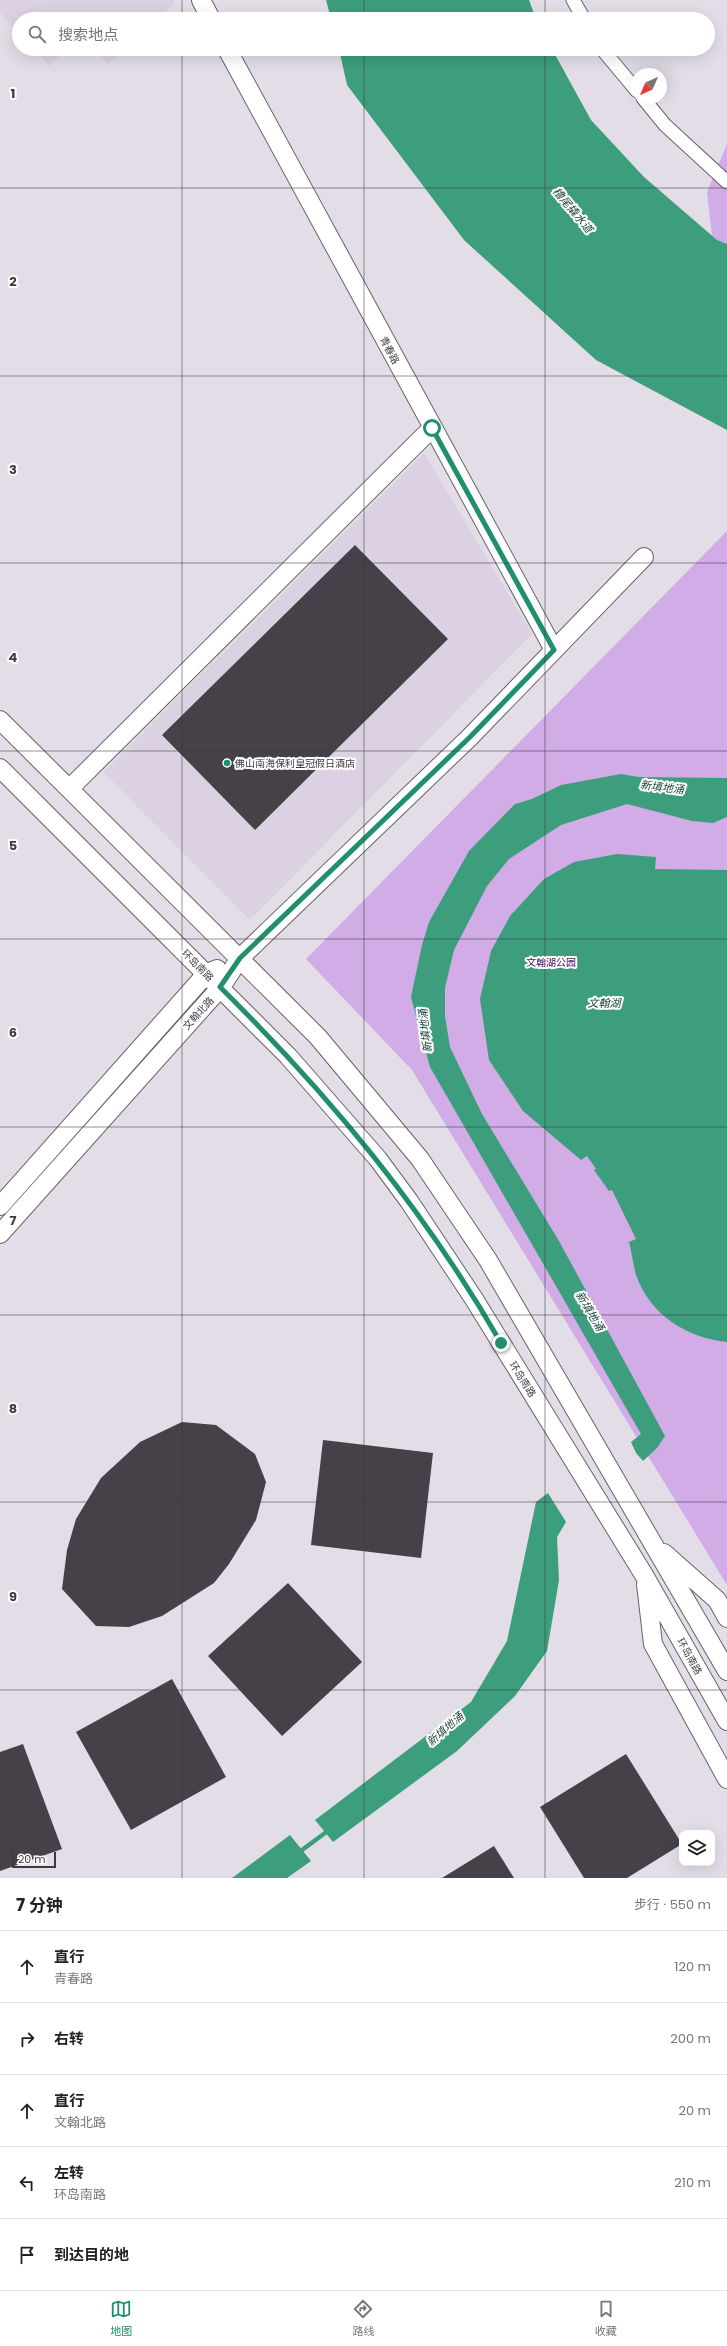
<!DOCTYPE html>
<html lang="zh">
<meta charset="utf-8">
<style>
:root{--surface:#fff;--page:#f6f6f6;--text:#222;--muted:#767676;--line:#e0e0e0;--accent:#218f6e}
body{margin:0;font-family:Poppins,"Noto Sans SC",sans-serif;background:var(--page);color:var(--text)}
.controls{position:absolute;right:12px;bottom:12px;display:grid;overflow:hidden;border-radius:8px;box-shadow:0 4px 16px #0002}
.controls button{width:36px;height:36px;display:grid;place-items:center;padding:0;border:0;border-bottom:1px solid var(--line);background:var(--surface);color:var(--text);font:20px sans-serif}
.compass{position:absolute;left:631px;top:68px;width:36px;height:36px;border-radius:50%;background:var(--surface);box-shadow:0 4px 16px #0002;rotate:225deg}
.scale{position:absolute;left:12px;bottom:10px;width:44px;box-sizing:border-box;padding-left:4px;border:2px solid #3e3b40;border-top:0;font-size:11px;line-height:14px;white-space:nowrap;color:#3e3b40;-webkit-text-stroke:3px #fff;paint-order:stroke}
.stop{position:absolute;width:12px;height:12px;margin:-9px;border:3px solid #218f6e;border-radius:50%;background:#fff}
.stop.end{background:#218f6e;border-color:#fff;box-shadow:0 1px 4px #0008}
.list{margin:0;padding:0;list-style:none}
h2{display:flex;justify-content:space-between;align-items:center;height:52px;margin:0;padding:0 16px;font-size:17px}
h2 small{font-size:13px;font-weight:400;color:var(--muted)}
.list li{display:grid;grid-template-columns:26px 1fr auto;gap:12px;align-items:center;box-sizing:border-box;height:72px;padding:0 16px;border-top:1px solid var(--line)}
.list b{display:block;font-size:15px;white-space:nowrap}
.list p{margin:0;font-size:13px;white-space:nowrap;color:var(--muted)}
.list em{font-size:13px;font-style:normal;color:var(--muted)}
.icon{flex:none;width:22px;height:22px;fill:none;stroke:currentColor;stroke-width:2;stroke-linecap:round;stroke-linejoin:round}
.map{position:relative;flex:none;width:727px;height:1878px;overflow:hidden}
.search{position:absolute;background:var(--surface);box-shadow:0 4px 16px #0002;left:12px;right:12px;top:12px;height:44px;display:flex;align-items:center;gap:10px;box-sizing:border-box;padding:0 14px;border-radius:22px;color:var(--muted);font-size:15px}
.sheet{height:412px;background:var(--surface)}
nav{display:flex;justify-content:space-around;align-items:center;box-sizing:border-box;height:56px;border-top:1px solid var(--line);background:var(--surface);font-size:11px;color:var(--muted)}
nav a{display:grid;justify-items:center;gap:2px}
nav .on{color:var(--accent)}
.map>svg:first-child{display:block}
.built{fill:#dcd1e2}
.green{fill:#d1ace7}
.water{fill:#3d9e7e}
.lines{fill:none;stroke-linecap:round;stroke-linejoin:round}
.stream{stroke:#3d9e7e;stroke-width:4.5}
.building{fill:#464049}
.street-casing{stroke:#68626b;stroke-width:15}
.secondary-casing{stroke:#68626b;stroke-width:20}
.street{stroke:#fff;stroke-width:13}
.secondary{stroke:#fff;stroke-width:18}
.route{stroke:#218f6e;stroke-width:5}
.grid{fill:none;stroke:#3e3b40;stroke-width:1;stroke-opacity:0.55}
.poi-dot{fill:#218f6e;stroke:#fff;stroke-width:1.5}
.labels{text-anchor:middle;stroke-width:4;stroke-linejoin:round;paint-order:stroke}
.street-label{font-size:10px;fill:#3e3b40;stroke:#fff}
.poi-label{font-size:10px;fill:#3e3b40;stroke:#fff;text-anchor:start}
.park-label{font-size:10px;fill:#440c5c;stroke:#fff}
.water-label{font-size:11px;font-style:italic;fill:#1d4739;stroke:#fff}
.grid-label{font-size:13px;text-anchor:middle;font-weight:bold;fill:#3e3b40;stroke:#fff;stroke-width:4;stroke-linejoin:round;paint-order:stroke}
</style>
<div class="map">
<svg width="727" height="1878" viewBox="0 0 727 1878">
<rect width="100%" height="100%" fill="#e3dde8"/>
<!-- built -->
<path class="built" d="M 0,0 L 173,0 L 175,3 L 157,19 L 19,19 L 19,34 L 0,13 Z
M 33,49 L 68,49 L 49,66 Z
M 93,49 L 124,49 L 108,64 Z
M 424,453 L 532,634 L 250,920 L 103,772 Z"/>
<!-- green -->
<path class="green" d="M 727,144 L 727,368 L 707,192 Z
M 727,531 L 727,1585 L 412,1070 L 306,959 Z"/>
<!-- water -->
<path class="water" d="M 326,0 L 529,0 L 536,19 L 331,19 Z
M 339,49 L 552,49 L 591,120 L 644,177 L 717,240 L 727,244 L 727,430 L 596,360 L 464,240 L 347,85 Z
M 621,774 L 639,777 L 727,778 L 727,817 L 713,823 L 692,821 L 627,804 L 561,825 L 509,859 L 487,886 L 454,950 L 445,988 L 445,1016 L 450,1047 L 482,1114 L 559,1241 L 665,1436 L 657,1448 L 643,1461 L 636,1453 L 631,1442 L 641,1434 L 430,1067 L 411,997 L 422,945 L 429,922 L 469,851 L 515,804 L 532,799 L 561,785 Z
M 617,854 L 656,857 L 655,869 L 727,870 L 727,1342 C 687,1338 650,1315 636,1275 C 633,1264 632,1253 629,1242 L 636,1239 L 612,1190 L 609,1191 L 594,1170 L 596,1169 L 587,1156 L 581,1160 L 523,1111 L 489,1060 L 480,999 L 491,951 L 510,916 L 544,879 L 574,862 Z
M 548,1493 L 566,1522 L 557,1537 L 559,1580 L 547,1651 L 515,1696 L 457,1751 L 333,1842 L 315,1820 L 471,1702 L 507,1641 L 536,1502 Z
M 290,1835 L 311,1861 L 287,1878 L 232,1878 Z"/>
<g class="lines">
<!-- stream -->
<path class="stream" d="M 298,1853 L 329,1830"/>
</g>
<!-- building -->
<path class="building" d="M 355,545 L 448,639 L 255,830 L 162,735 Z
M 182,1422 L 216,1425 L 255,1454 L 266,1482 L 256,1520 L 229,1564 L 214,1583 L 162,1616 L 129,1627 L 96,1626 L 62,1589 L 67,1550 L 76,1519 L 101,1478 L 140,1442 Z
M 323,1440 L 433,1453 L 421,1558 L 311,1545 Z
M 288,1583 L 362,1662 L 282,1736 L 208,1656 Z
M 172,1679 L 226,1777 L 131,1830 L 76,1732 Z
M 23,1744 L 62,1849 L 0,1871 L 0,1752 Z
M 626,1754 L 682,1844 L 627,1878 L 584,1878 L 540,1807 Z
M 494,1846 L 514,1878 L 442,1878 Z"/>
<g class="lines">
<!-- street casing -->
<g class="street-casing">
<path id="street" d="M 573,0 L 584,19
M 602,49 L 637,91
M 643,98 L 665,125 L 727,182"/>
</g>
<!-- secondary casing -->
<g class="secondary-casing">
<path id="secondary" d="M 201,0 L 211,19
M 227,49 L 554,650
M 0,720 L 318,1037 L 420,1159 L 488,1260 L 727,1671
M 0,768 L 288,1056 L 378,1159 L 409,1201 L 474,1299 L 644,1575 L 727,1721
M 69,789 L 432,428
M 0,1206 L 207,973 L 217,969
M 0,1234 L 221,987 L 240,958 L 470,737 L 644,557
M 664,1553 L 717,1600 L 727,1618
M 646,1584 L 653,1644 L 727,1779"/>
</g>
<!-- street -->
<use href="#street" class="street"/>
<!-- secondary -->
<use href="#secondary" class="secondary"/>
</g>
<g class="lines">
<!-- route -->
<path class="route" d="M 432,428 L 554,650 L 470,737 L 240,958 L 220,987 C 330,1096 424,1209 501,1343"/>
</g>
<!-- grid -->
<path class="grid" d="M 182,0 L 182,19M 364,0 L 364,19M 545,0 L 545,19M 182,49 L 182,1878M 364,49 L 364,1878M 545,49 L 545,1878M 0,188 L 727,188M 0,376 L 727,376M 0,563 L 727,563M 0,751 L 727,751M 0,939 L 727,939M 0,1127 L 727,1127M 0,1315 L 727,1315M 0,1502 L 727,1502M 0,1690 L 727,1690"/>
<!-- markers -->
<circle class="poi-dot" cx="227" cy="763" r="4"/>
<g class="labels">
<!-- street labels -->
<g class="street-label">
<text transform="translate(390 350) rotate(62)" y="4">青春路</text>
<text transform="translate(198 965) rotate(45)" y="4">环岛南路</text>
<text transform="translate(198 1013) rotate(-48)" y="4">文翰北路</text>
<text transform="translate(523 1379) rotate(58)" y="4">环岛南路</text>
<text transform="translate(690 1656) rotate(61)" y="4">环岛南路</text>
</g>
<!-- poi labels -->
<g class="poi-label">
<text x="235" y="767">佛山南海保利皇冠假日酒店</text>
</g>
<!-- park labels -->
<g class="park-label">
<text x="551" y="966">文翰湖公园</text>
</g>
<!-- water labels -->
<g class="water-label">
<text transform="translate(573 210) rotate(50)" y="4">橹尾撬水道</text>
<text transform="translate(662 787) rotate(7)" y="4">新填地涌</text>
<text x="604" y="1007">文翰湖</text>
<text transform="translate(425 1031) rotate(-97)" y="4">新填地涌</text>
<text transform="translate(590 1311) rotate(59)" y="4">新填地涌</text>
<text transform="translate(445 1729) rotate(-41)" y="4">新填地涌</text>
</g>
</g>
<g class="grid-label">
<text x="13" y="98">1</text>
<text x="13" y="286">2</text>
<text x="13" y="474">3</text>
<text x="13" y="662">4</text>
<text x="13" y="850">5</text>
<text x="13" y="1037">6</text>
<text x="13" y="1225">7</text>
<text x="13" y="1413">8</text>
<text x="13" y="1601">9</text>
</g>
</svg>
<div class="controls">
<button><svg class="icon" aria-label="layers" viewBox="0 0 24 24"><path d="M12 4l9 5-9 5-9-5zM3 14l9 5 9-5"/></svg></button>
</div>
<svg class="compass" viewBox="-18 -18 36 36"><path d="M0-13l5 13h-10z" fill="#e53935"/><path d="M0 13l5-13h-10z" fill="#767676"/></svg>
<div class="scale">20 m</div>
<div class="stop" style="left:432px;top:428px"></div>
<div class="stop end" style="left:501px;top:1343px"></div>
<div class="search"><svg class="icon" aria-label="search" viewBox="0 0 24 24"><circle cx="10" cy="10" r="6"/><path d="M15 15l6 6"/></svg>搜索地点</div>
</div>
<section class="sheet">
<h2>7 分钟<small>步行 · 550 m</small></h2>
<ul class="list">
<li><svg class="icon" aria-label="ahead" viewBox="0 0 24 24"><path d="M12 20V5M6 11l6-6 6 6"/></svg><div><b>直行</b><p>青春路</p></div><em>120 m</em></li>
<li><svg class="icon" aria-label="right" viewBox="0 0 24 24"><path d="M7 20v-9h11M14 6l5 5-5 5"/></svg><div><b>右转</b></div><em>200 m</em></li>
<li><svg class="icon" aria-label="ahead" viewBox="0 0 24 24"><path d="M12 20V5M6 11l6-6 6 6"/></svg><div><b>直行</b><p>文翰北路</p></div><em>20 m</em></li>
<li><svg class="icon" aria-label="left" viewBox="0 0 24 24"><path d="M17 20v-9H6M10 6l-5 5 5 5"/></svg><div><b>左转</b><p>环岛南路</p></div><em>210 m</em></li>
<li><svg class="icon" aria-label="arrive" viewBox="0 0 24 24"><path d="M6 21V4h12l-3 4 3 4H6"/></svg><div><b>到达目的地</b></div></li>
</ul>
</section>
<nav>
<a class="on"><svg class="icon" aria-label="map" viewBox="0 0 24 24"><path d="M3 6l6-2 6 2 6-2v14l-6 2-6-2-6 2zM9 4v14M15 6v14"/></svg>地图</a>
<a><svg class="icon" aria-label="directions" viewBox="0 0 24 24"><path d="M12 3l9 9-9 9-9-9zM9 14v-3h6M13 9l2 2-2 2"/></svg>路线</a>
<a><svg class="icon" aria-label="saved" viewBox="0 0 24 24"><path d="M7 4h10v16l-5-4-5 4z"/></svg>收藏</a>
</nav>
